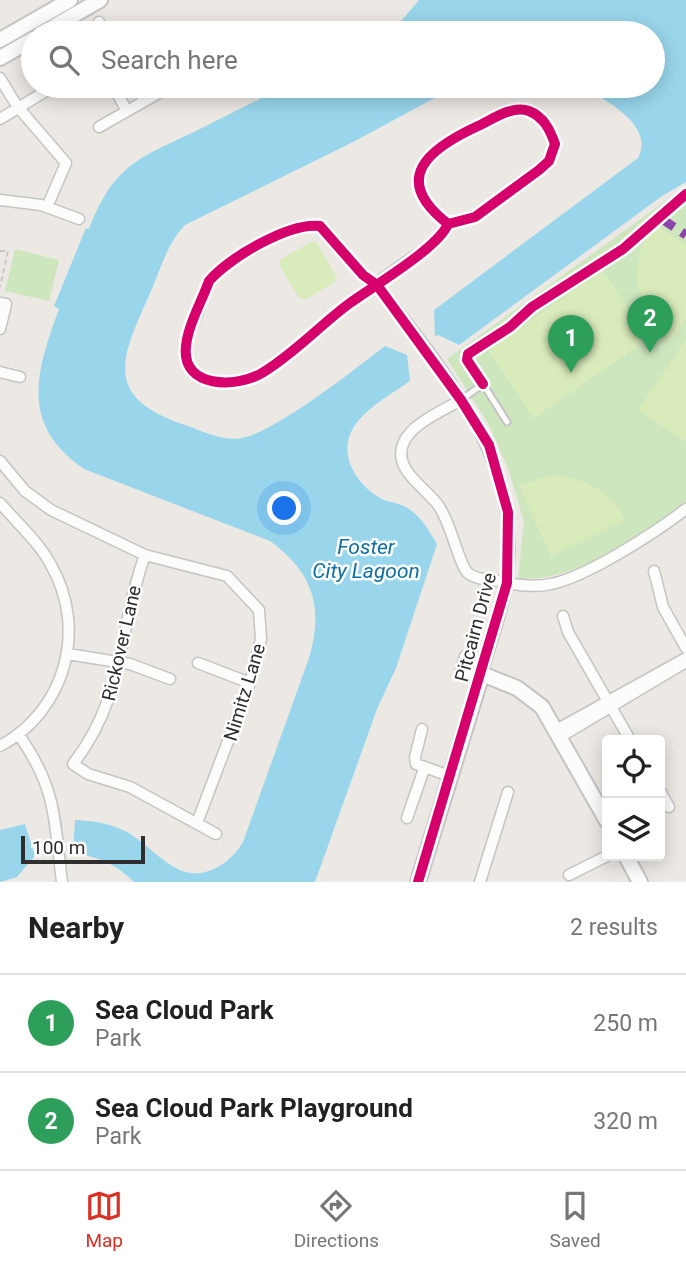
<!DOCTYPE html>
<style>
:root{--surface:#fff;--page:#f6f6f6;--text:#222;--muted:#767676;--line:#e0e0e0;--accent:#d93025}
body{margin:0;font-family:Roboto,sans-serif;background:var(--page);color:var(--text)}
.controls{position:absolute;right:21px;bottom:21px;display:grid;overflow:hidden;border-radius:7px;box-shadow:0 4px 18px #0003}
.controls button{width:63px;height:63px;display:grid;place-items:center;padding:0;border:0;border-bottom:2px solid var(--line);background:var(--surface);color:var(--text);font:35px sans-serif}
.scale{position:absolute;left:21px;bottom:18px;width:124px;box-sizing:border-box;padding-left:7px;border:4px solid #2e2e2e;border-top:0;font-size:19px;line-height:24px;white-space:nowrap;color:#2e2e2e;-webkit-text-stroke:5px #fff;paint-order:stroke}
.you{position:absolute;left:285px;top:509px;width:24px;height:24px;margin:-18px;border:5px solid #fff;border-radius:50%;background:#1a73e8;box-shadow:0 0 0 10px #1a73e833}
.badge{display:grid;place-items:center;width:46px;height:46px;border-radius:50%;background:var(--accent);color:#fff;font-size:23px;font-weight:700}
.pin{position:absolute;translate:-50% -58px;filter:drop-shadow(0 2px 4px #0008)}
.pin::after{content:'';position:absolute;top:37px;width:24px;height:21px;background:inherit;clip-path:polygon(0 0,100% 0,50% 100%)}
.list{margin:0;padding:0;list-style:none}
h2{display:flex;justify-content:space-between;align-items:center;height:91px;margin:0;padding:0 28px;font-size:30px}
h2 small{font-size:23px;font-weight:400;color:var(--muted)}
.list li{display:grid;grid-template-columns:46px 1fr auto;gap:21px;align-items:center;box-sizing:border-box;height:98px;padding:0 28px;border-top:2px solid var(--line)}
.list b{display:block;font-size:26px;white-space:nowrap}
.list p{margin:0;font-size:23px;white-space:nowrap;color:var(--muted)}
.list em{font-size:23px;font-style:normal;color:var(--muted)}
.icon{flex:none;width:38px;height:38px;fill:none;stroke:currentColor;stroke-width:2;stroke-linecap:round;stroke-linejoin:round}
.map{position:relative;flex:none;width:686px;height:882px;overflow:hidden}
.search{position:absolute;background:var(--surface);box-shadow:0 4px 18px #0003;left:21px;right:21px;top:21px;height:77px;display:flex;align-items:center;gap:18px;box-sizing:border-box;padding:0 24px;border-radius:38px;color:var(--muted);font-size:26px}
.sheet{height:287px;background:var(--surface)}
nav{display:flex;justify-content:space-around;align-items:center;box-sizing:border-box;height:98px;border-top:2px solid var(--line);background:var(--surface);font-size:19px;color:var(--muted)}
nav a{display:grid;justify-items:center;gap:4px}
nav .on{color:var(--accent)}
.map>svg:first-child{display:block}
.green{fill:#cee6be}
.pitch{fill:#d9eabb}
.water{fill:#99d6ec}
.lines{fill:none;stroke-linecap:round;stroke-linejoin:round}
.lane-casing{stroke:#c5c4c5;stroke-width:9}
.street-casing{stroke:#c5c4c5;stroke-width:13}
.secondary-casing{stroke:#c5c4c5;stroke-width:18}
.path{stroke:#c9c9c8;stroke-width:2;stroke-dasharray:5 3.5;stroke-linecap:butt}
.lane{stroke:#fcfcfb;stroke-width:5}
.street{stroke:#fcfcfb;stroke-width:10}
.secondary{stroke:#fcfcfb;stroke-width:14}
.quiet{stroke:#8e44ad;stroke-width:9;stroke-dasharray:18 9;stroke-linecap:butt}
.cycleway-casing{stroke:#fff;stroke-width:15}
.cycleway{stroke:#d6006c;stroke-width:10}
.labels{text-anchor:middle;stroke-width:5;stroke-linejoin:round;paint-order:stroke}
.street-label{font-size:19px;fill:#2e2e2e;stroke:#fff}
.water-label{font-size:21px;font-style:italic;fill:#0d6fa3;stroke:#fff}
</style>
<div class="map">
<svg width="686" height="882" viewBox="0 0 686 882">
<rect width="100%" height="100%" fill="#ece8e4"/>
<!-- green -->
<path class="green" d="M 686,186 L 686,503 C 644,534 572,585 518,578 L 524,522 L 509,471 L 488,423 L 447,359 Z
M 15,249 L 59,260 L 49,301 L 5,291 Z"/>
<!-- pitch -->
<path class="pitch" d="M 655,224 L 686,245 L 686,319 L 672,340 C 634,312 626,260 655,224 Z
M 311,242 L 317,243 L 336,276 L 335,282 L 306,299 L 299,298 L 279,265 L 281,259 Z
M 603,271 L 648,339 L 534,418 L 488,350 Z
M 686,339 L 686,442 L 638,410 Z
M 557,476 C 586,479 612,492 625,520 L 551,556 L 519,486 L 544,477 Z"/>
<!-- water -->
<path class="water" d="M 419,0 L 686,0 L 686,182 L 662,196 L 459,345 L 438,335 L 435,337 L 434,310 L 638,158 C 655,124 606,102 583,86 L 653,86 L 653,33 L 380,33 L 402,20 Z
M 285,86 L 457,86 L 353,142 L 185,225 C 167,244 161,268 151,291 C 122,356 100,397 185,425 C 202,431 224,442 242,438 C 277,431 355,369 385,346 L 407,355 L 410,381 C 393,393 371,405 358,421 C 335,449 353,482 380,498 C 387,502 394,502 401,505 C 417,510 429,530 437,544 L 396,668 L 377,709 L 315,882 L 134,882 C 116,864 99,857 73,853 L 75,820 C 93,821 110,823 127,832 C 145,842 160,861 180,870 C 204,881 231,863 243,842 L 309,658 C 324,606 313,573 270,541 L 84,469 C 19,424 36,372 59,309 L 54,306 L 86,228 L 89,229 C 116,160 142,158 202,128 C 230,114 258,100 285,86 Z
M 25,824 L 35,856 L 17,877 L 0,882 L 0,830 Z"/>
<g class="lines">
<!-- lane casing -->
<g class="lane-casing">
<path id="lane" d="M 461,400 L 483,384 L 507,422"/>
</g>
<!-- street casing -->
<g class="street-casing">
<path id="street" d="M 99,22 L 106,33
M 0,78 L 17,106 L 66,163 L 47,207
M 113,86 L 127,111
M 136,86 L 145,101
M 0,119 L 54,86
M 99,127 L 171,86
M 0,200 L 41,205 L 79,219
M 448,224 L 475,217 L 539,170 L 549,161 L 555,144 C 550,130 544,117 529,111 C 512,105 493,119 478,126 C 428,149 390,179 448,224 C 439,245 424,249 406,262 C 385,277 362,293 342,309 C 314,331 286,363 253,377 C 228,388 182,384 185,347 C 186,335 194,323 198,312 C 202,301 205,287 212,277 C 224,263 245,254 260,245 C 278,234 299,223 320,226 L 363,275 L 377,285 C 446,372 524,463 507,582 C 503,612 490,644 482,674
M 0,303 L 6,304 L 0,329
M 0,372 L 20,377
M 461,400 C 444,410 410,424 403,444 C 393,470 425,487 438,505 C 451,522 459,565 468,573 C 476,580 488,579 498,581 C 515,585 533,588 551,584 C 587,577 656,532 686,509
M 0,461 L 25,491 L 51,510 L 145,555 L 227,576 L 259,610 L 261,639 L 250,683 L 197,823
M 0,503 C 17,523 39,542 51,565 C 88,630 65,711 0,746
M 145,555 C 117,632 126,696 73,764 L 88,774 L 130,787 L 216,834
M 654,571 L 663,607 L 686,648
M 563,616 L 568,632 L 630,740
M 68,654 L 130,664 L 170,679
M 465,656 L 461,670 L 480,678
M 198,663 L 250,683
M 422,729 L 415,757 L 416,764 L 450,776
M 556,730 L 686,658
M 19,735 C 57,790 54,818 62,882
M 560,737 L 686,662
M 660,791 L 669,807
M 407,818 L 424,769
M 569,875 L 607,856
M 480,882 L 508,792"/>
</g>
<!-- secondary casing -->
<g class="secondary-casing">
<path id="secondary" d="M 43,33 L 100,0
M 0,40 L 70,0
M 0,58 L 33,39
M 626,856 L 640,882
M 418,882 L 482,674 L 517,688 L 542,707 L 607,821"/>
</g>
<!-- path -->
<path class="path" d="M 0,251 L 8,251 L 0,287"/>
<!-- lane -->
<use href="#lane" class="lane"/>
<!-- street -->
<use href="#street" class="street"/>
<!-- secondary -->
<use href="#secondary" class="secondary"/>
<!-- quiet -->
<path class="quiet" d="M 659,217 L 686,235"/>
<!-- cycleway casing -->
<g class="cycleway-casing">
<path id="cycleway" d="M 483,384 L 467,360 L 468,354 L 510,327 L 532,307 L 623,249 L 686,194
M 418,882 L 507,583 L 508,512 L 489,445 L 461,400 L 377,285 L 363,275 L 320,226 C 289,222 229,258 209,281 C 202,301 188,325 186,346 C 181,389 237,388 262,373 C 294,354 320,325 350,303 C 375,285 438,248 448,224 C 390,179 428,149 478,126 C 493,119 512,105 529,111 C 544,117 550,130 555,144 L 549,161 L 539,170 L 475,217 L 448,224"/>
</g>
<!-- cycleway -->
<use href="#cycleway" class="cycleway"/>
</g>
<g class="labels">
<!-- street labels -->
<g class="street-label">
<text transform="translate(475 627) rotate(-75)" y="7">Pitcairn Drive</text>
<text transform="translate(121 643) rotate(-77)" y="7">Rickover Lane</text>
<text transform="translate(244 692) rotate(-73)" y="7">Nimitz Lane</text>
</g>
<!-- water labels -->
<g class="water-label">
<text x="366" y="554">Foster<tspan x="366" dy="24">City Lagoon</tspan></text>
</g>
</g>
</svg>
<div class="controls">
<button><svg class="icon" aria-label="locate" viewBox="0 0 24 24"><circle cx="12" cy="12" r="6"/><path d="M12 2v4M12 18v4M2 12h4M18 12h4"/></svg></button>
<button><svg class="icon" aria-label="layers" viewBox="0 0 24 24"><path d="M12 4l9 5-9 5-9-5zM3 14l9 5 9-5"/></svg></button>
</div>
<div class="scale">100 m</div>
<div class="you"></div>
<div class="pin badge" style="left:571px;top:373px;background:#2e9e5b">1</div>
<div class="pin badge" style="left:650px;top:353px;background:#2e9e5b">2</div>
<div class="search"><svg class="icon" aria-label="search" viewBox="0 0 24 24"><circle cx="10" cy="10" r="6"/><path d="M15 15l6 6"/></svg>Search here</div>
</div>
<section class="sheet">
<h2>Nearby<small>2 results</small></h2>
<ul class="list">
<li><span class="badge" style="background:#2e9e5b">1</span><div><b>Sea Cloud Park</b><p>Park</p></div><em>250 m</em></li>
<li><span class="badge" style="background:#2e9e5b">2</span><div><b>Sea Cloud Park Playground</b><p>Park</p></div><em>320 m</em></li>
</ul>
</section>
<nav>
<a class="on"><svg class="icon" aria-label="map" viewBox="0 0 24 24"><path d="M3 6l6-2 6 2 6-2v14l-6 2-6-2-6 2zM9 4v14M15 6v14"/></svg>Map</a>
<a><svg class="icon" aria-label="directions" viewBox="0 0 24 24"><path d="M12 3l9 9-9 9-9-9zM9 14v-3h6M13 9l2 2-2 2"/></svg>Directions</a>
<a><svg class="icon" aria-label="saved" viewBox="0 0 24 24"><path d="M7 4h10v16l-5-4-5 4z"/></svg>Saved</a>
</nav>
